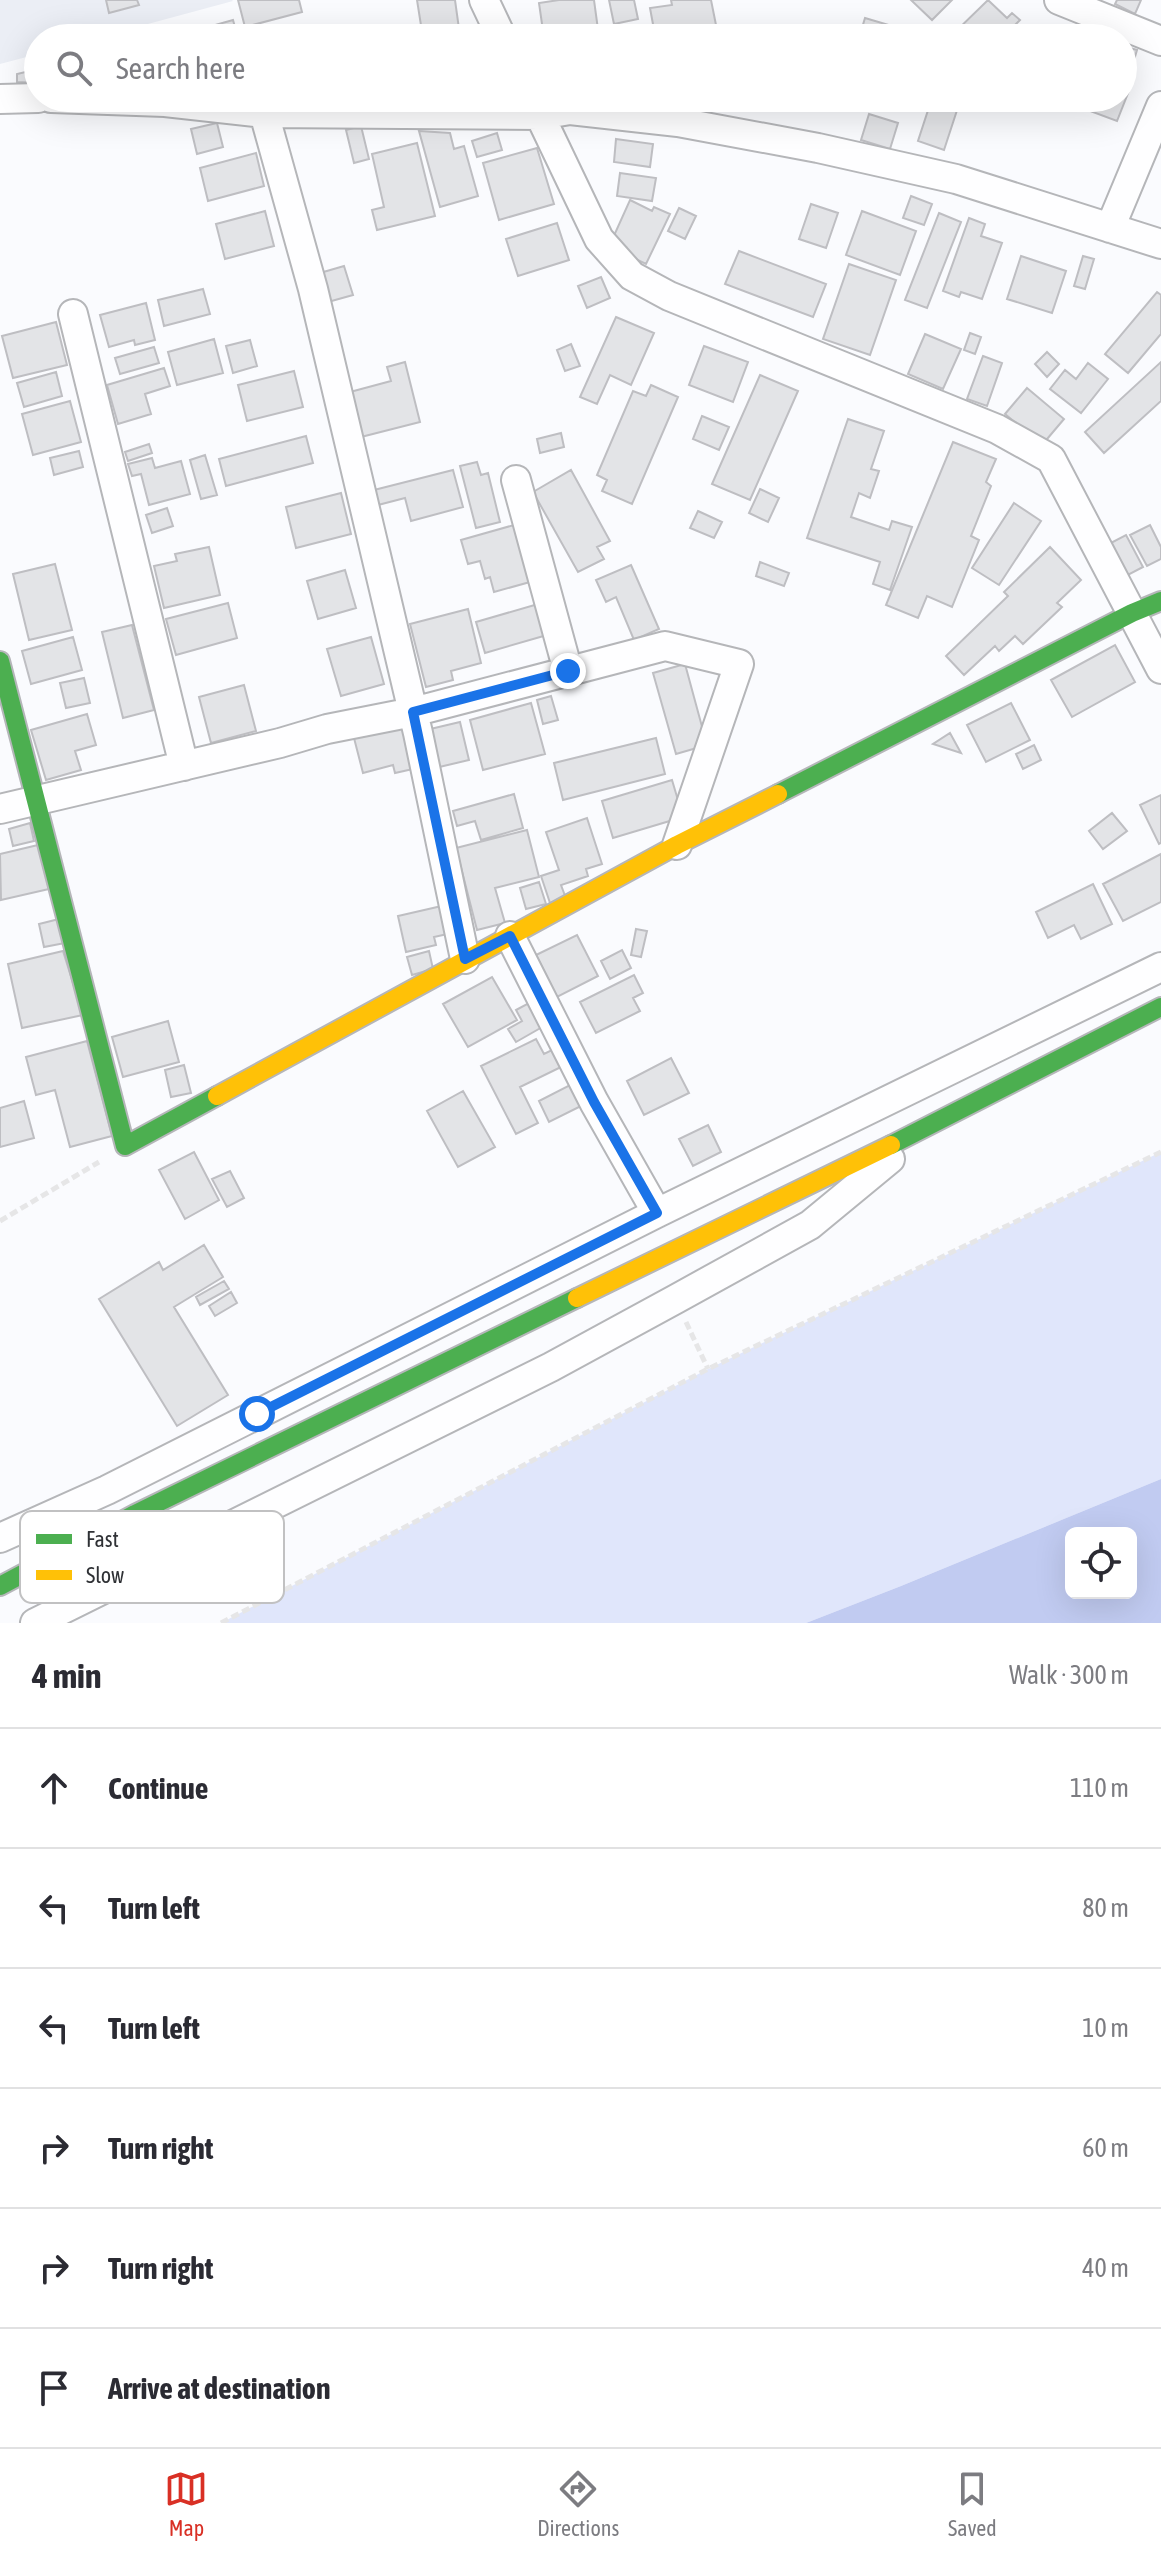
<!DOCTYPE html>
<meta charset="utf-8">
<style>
:root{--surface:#fff;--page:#f2f2f3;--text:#2b2b33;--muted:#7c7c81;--line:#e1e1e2;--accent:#d93025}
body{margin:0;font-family:"Asap Condensed",sans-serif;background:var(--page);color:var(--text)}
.controls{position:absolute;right:24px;bottom:24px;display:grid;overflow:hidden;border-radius:12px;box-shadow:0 8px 32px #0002}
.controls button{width:72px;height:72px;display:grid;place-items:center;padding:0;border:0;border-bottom:2px solid var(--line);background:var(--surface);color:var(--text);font:40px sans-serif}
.stop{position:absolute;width:24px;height:24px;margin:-18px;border:6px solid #1a73e8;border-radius:50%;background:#fff}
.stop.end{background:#1a73e8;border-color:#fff;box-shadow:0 2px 8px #0008}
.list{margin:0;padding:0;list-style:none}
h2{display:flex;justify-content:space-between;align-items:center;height:104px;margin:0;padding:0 32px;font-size:34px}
h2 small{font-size:26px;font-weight:400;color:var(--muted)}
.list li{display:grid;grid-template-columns:52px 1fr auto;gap:24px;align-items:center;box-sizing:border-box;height:120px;padding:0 32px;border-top:2px solid var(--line)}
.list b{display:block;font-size:30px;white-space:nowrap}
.list em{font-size:26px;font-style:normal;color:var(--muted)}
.icon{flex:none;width:44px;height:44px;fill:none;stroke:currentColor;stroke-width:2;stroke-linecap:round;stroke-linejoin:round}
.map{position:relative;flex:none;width:1161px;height:1623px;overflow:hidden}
.search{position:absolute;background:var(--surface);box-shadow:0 8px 32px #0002;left:24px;right:24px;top:24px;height:88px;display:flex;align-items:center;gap:20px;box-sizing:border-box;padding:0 28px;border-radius:44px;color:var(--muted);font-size:30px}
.sheet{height:824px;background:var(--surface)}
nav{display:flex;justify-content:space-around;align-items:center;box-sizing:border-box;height:112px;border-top:2px solid var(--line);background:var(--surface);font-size:22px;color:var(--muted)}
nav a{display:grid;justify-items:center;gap:4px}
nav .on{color:var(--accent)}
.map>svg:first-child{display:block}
.built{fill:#ebeef5}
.green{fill:#e0e6fb}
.water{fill:#c1cbf1;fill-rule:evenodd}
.building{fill:#e3e4e7;stroke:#bebec2;stroke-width:2}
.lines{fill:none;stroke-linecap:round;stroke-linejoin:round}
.street-casing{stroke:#b5b6b9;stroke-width:32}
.fast-casing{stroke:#b5b6b9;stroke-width:22}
.slow-casing{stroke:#b5b6b9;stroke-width:22}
.path{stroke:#e6e6e7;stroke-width:5;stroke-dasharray:8 4;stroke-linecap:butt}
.street{stroke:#fefeff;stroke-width:28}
.fast{stroke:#4caf50;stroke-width:18}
.slow{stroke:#ffc107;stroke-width:18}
.route{stroke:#1a73e8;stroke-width:10}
.key{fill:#fff;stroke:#c1c1c2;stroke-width:2}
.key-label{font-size:22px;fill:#2f3135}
</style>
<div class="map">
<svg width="1161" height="1623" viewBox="0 0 1161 1623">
<rect width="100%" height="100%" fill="#fafbfe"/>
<!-- built -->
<path class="built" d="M 0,0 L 232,0 L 233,1 L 96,38 L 38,38 L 38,54 L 0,64 Z"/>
<!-- green -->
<path class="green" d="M 1161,1152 L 1161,1479 L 901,1586 L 806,1623 L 221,1623 L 708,1369 Z"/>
<!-- water -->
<path class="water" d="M 1161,1479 L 1161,1623 L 806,1623 L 901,1586 ZM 1071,1533 L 1131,1533 L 1131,1593 L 1071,1593 Z"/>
<!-- building -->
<path class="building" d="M 106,0 L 137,0 L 139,5 L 109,13 Z
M 238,0 L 299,0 L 302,12 L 245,27 Z
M 417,0 L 455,0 L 460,36 L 423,38 Z
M 559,0 L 594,0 L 599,37 L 544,38 L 539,3 Z
M 609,0 L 634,0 L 638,19 L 614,24 Z
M 671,0 L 711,0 L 716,25 L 655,35 L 650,8 L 672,5 Z
M 911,0 L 952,0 L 932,20 Z
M 988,0 L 1007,18 L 1012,13 L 1020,20 L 1002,38 L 956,38 L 953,34 Z
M 1117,0 L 1141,0 L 1135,14 L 1115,4 Z
M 865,18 L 926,36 L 925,38 L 859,38 Z
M 233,20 L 238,38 L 176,38 L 176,36 Z
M 1123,46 L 1137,50 L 1132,67 L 1123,64 Z
M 38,69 L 38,83 L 17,82 L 17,74 Z
M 1123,73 L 1134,78 L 1117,121 L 1082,108 L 1086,98 L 1123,98 Z
M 932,98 L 961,98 L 944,150 L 918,141 Z
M 869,114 L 898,123 L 890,149 L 861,140 Z
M 217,123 L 223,147 L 197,154 L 191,129 Z
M 361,126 L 369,159 L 354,163 L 346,130 Z
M 419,131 L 450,133 L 454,149 L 464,146 L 478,196 L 440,207 Z
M 497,133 L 502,150 L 477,157 L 472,141 Z
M 616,139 L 653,144 L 650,167 L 614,162 Z
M 417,143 L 435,216 L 377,230 L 372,210 L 384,207 L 372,154 Z
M 537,148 L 554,204 L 499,220 L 483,163 Z
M 256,153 L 264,186 L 208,201 L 200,168 Z
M 620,173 L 656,178 L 652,201 L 617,196 Z
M 911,196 L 932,204 L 924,225 L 903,218 Z
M 630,200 L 652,211 L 654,207 L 670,214 L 646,264 L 623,253 L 626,247 L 612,240 Z
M 811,204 L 838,213 L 826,248 L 799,239 Z
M 679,208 L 696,216 L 685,239 L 668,231 Z
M 265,211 L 274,246 L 225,259 L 216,224 Z
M 862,211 L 916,231 L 900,275 L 846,255 Z
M 939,213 L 961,222 L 927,308 L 905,300 Z
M 969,218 L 985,224 L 981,236 L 1002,243 L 982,299 L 961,292 L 959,297 L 943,291 Z
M 557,223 L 569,260 L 518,276 L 506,239 Z
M 739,251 L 826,284 L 813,317 L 725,284 Z
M 1021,256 L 1066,271 L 1052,313 L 1007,299 Z
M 1083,256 L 1094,259 L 1085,289 L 1074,286 Z
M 849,264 L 896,280 L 870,355 L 823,339 Z
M 344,266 L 353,295 L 328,302 L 320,273 Z
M 601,277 L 610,298 L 587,308 L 578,286 Z
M 203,289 L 210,314 L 164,326 L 158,300 Z
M 1157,292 L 1161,295 L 1161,334 L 1128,373 L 1105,354 Z
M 146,303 L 155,340 L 135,345 L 134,340 L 109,347 L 100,315 Z
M 616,317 L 654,333 L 631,385 L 610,375 L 597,404 L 580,397 Z
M 56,322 L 67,365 L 13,378 L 2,336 Z
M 970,333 L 981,337 L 975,354 L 964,350 Z
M 925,334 L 961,349 L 943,389 L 908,374 Z
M 214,339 L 223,373 L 177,385 L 168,352 Z
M 250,340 L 257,366 L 233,373 L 226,346 Z
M 571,344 L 580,366 L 565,371 L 557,350 Z
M 704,346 L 748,362 L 733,402 L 689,385 Z
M 154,347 L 159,363 L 120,374 L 115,358 Z
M 1047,352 L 1059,364 L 1047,377 L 1035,364 Z
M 983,356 L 1002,363 L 987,406 L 967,399 Z
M 405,362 L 420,422 L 361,437 L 350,392 L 391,381 L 387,367 Z
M 1161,362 L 1161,401 L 1104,453 L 1085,432 Z
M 1088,363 L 1108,379 L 1081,413 L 1050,389 L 1065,370 L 1076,379 Z
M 164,368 L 170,386 L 145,394 L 151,414 L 118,424 L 107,385 Z
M 294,371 L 303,407 L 247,421 L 238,385 Z
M 56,372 L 62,396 L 24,407 L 17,383 Z
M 760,375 L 798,391 L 750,500 L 712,484 Z
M 651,385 L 678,397 L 632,504 L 602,491 L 607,480 L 597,475 L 633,391 L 646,396 Z
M 1027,388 L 1064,419 L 1042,445 L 1005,414 Z
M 70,401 L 81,442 L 33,455 L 22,414 Z
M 702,416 L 729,427 L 719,450 L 693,439 Z
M 848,419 L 884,431 L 871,469 L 879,471 L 870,498 L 859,493 L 851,517 L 889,530 L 892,521 L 912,527 L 890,590 L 873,584 L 880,562 L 807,538 Z
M 561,433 L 564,447 L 540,453 L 537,439 Z
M 306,436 L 313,463 L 226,486 L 219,459 Z
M 953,442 L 996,459 L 986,482 L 991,486 L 971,536 L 979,540 L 952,607 L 927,596 L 918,618 L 886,605 Z
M 149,444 L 152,453 L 128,461 L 125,452 Z
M 79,451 L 83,467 L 54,475 L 50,458 Z
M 205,455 L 217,495 L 201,499 L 190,460 Z
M 152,458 L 155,468 L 181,461 L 190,494 L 149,505 L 141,474 L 132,476 L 128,464 Z
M 477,462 L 481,475 L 488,473 L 500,522 L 476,528 L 460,466 Z
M 453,470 L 463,507 L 411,521 L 405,498 L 378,505 L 374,490 Z
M 571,470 L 610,541 L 597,547 L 604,559 L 578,572 L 533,492 Z
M 760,489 L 779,498 L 768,522 L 749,513 Z
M 341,493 L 351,534 L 296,548 L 286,507 Z
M 1014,503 L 1041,521 L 999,585 L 972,568 Z
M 167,508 L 173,526 L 152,533 L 146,515 Z
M 698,511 L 722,522 L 714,538 L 690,528 Z
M 514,525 L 530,582 L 494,592 L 490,577 L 485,579 L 480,561 L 468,564 L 461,540 Z
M 1150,525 L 1161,547 L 1161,559 L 1147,566 L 1130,535 Z
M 1126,535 L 1143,567 L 1124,577 L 1107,545 Z
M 209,547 L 220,595 L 164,608 L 154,566 L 177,561 L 175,554 Z
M 1050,547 L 1081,580 L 1057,603 L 1062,607 L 1023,644 L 1015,636 L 999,651 L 995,646 L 964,675 L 946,656 L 1008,596 L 1004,592 Z
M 760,562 L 789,573 L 784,586 L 756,576 Z
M 55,564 L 72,630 L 29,640 L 13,574 Z
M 631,565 L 659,629 L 634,640 L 616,597 L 606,602 L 596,580 Z
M 345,570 L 356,608 L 318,619 L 307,581 Z
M 228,603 L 237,638 L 176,655 L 166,619 Z
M 538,604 L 547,635 L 485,653 L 476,622 Z
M 468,609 L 481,663 L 451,671 L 453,680 L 426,687 L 410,624 Z
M 132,625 L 154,710 L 123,718 L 102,632 Z
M 73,637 L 82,670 L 31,684 L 22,651 Z
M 371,637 L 384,684 L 341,696 L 327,649 Z
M 1115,645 L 1135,682 L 1072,717 L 1051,680 Z
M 685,664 L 707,745 L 676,754 L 653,673 Z
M 84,678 L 90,703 L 66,708 L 60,683 Z
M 244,685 L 256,731 L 211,743 L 199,697 Z
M 551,696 L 558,720 L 543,724 L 537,700 Z
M 531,703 L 545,754 L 483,770 L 470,720 Z
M 1011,703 L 1030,740 L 986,762 L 967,725 Z
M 87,714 L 96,745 L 75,751 L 81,770 L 46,780 L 31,730 Z
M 460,722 L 469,760 L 435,768 L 426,730 Z
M 407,724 L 413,769 L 395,773 L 393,765 L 363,773 L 354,738 Z
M 950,733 L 961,753 L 933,744 Z
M 656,738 L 665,774 L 563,800 L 554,763 Z
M 1034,745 L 1041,760 L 1023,769 L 1016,754 Z
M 672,780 L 683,817 L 613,838 L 602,801 Z
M 514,794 L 523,828 L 481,840 L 475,821 L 457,826 L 453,811 Z
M 1161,795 L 1161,843 L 1159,844 L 1140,805 Z
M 1112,813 L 1127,831 L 1103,849 L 1089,831 Z
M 587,818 L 602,864 L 586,869 L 588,876 L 561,885 L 567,901 L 551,906 L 541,876 L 559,870 L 546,832 Z
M 30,823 L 34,841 L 13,846 L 9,829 Z
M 527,830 L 539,877 L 495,888 L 505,923 L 477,930 L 456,848 Z
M 38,845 L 49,889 L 1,900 L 0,854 Z
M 1161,854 L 1161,902 L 1123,921 L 1103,884 Z
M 539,882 L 546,904 L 526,909 L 520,888 Z
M 1093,884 L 1112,924 L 1081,939 L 1074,925 L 1048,938 L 1036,912 Z
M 446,905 L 452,933 L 434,937 L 436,945 L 406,952 L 398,916 Z
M 59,919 L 65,943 L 44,947 L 39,924 Z
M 636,929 L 647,931 L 641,957 L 631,955 Z
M 577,935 L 598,976 L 557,997 L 536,955 Z
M 622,950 L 631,968 L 610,979 L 601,961 Z
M 63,951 L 83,1015 L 22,1028 L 8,964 Z
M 429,951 L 433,969 L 412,975 L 407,957 Z
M 634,975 L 643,993 L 633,998 L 640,1011 L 596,1033 L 580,1002 Z
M 492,977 L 517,1020 L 468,1047 L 443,1004 Z
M 529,1003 L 544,1026 L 516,1042 L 508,1029 L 522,1021 L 516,1010 Z
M 168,1021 L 179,1062 L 123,1077 L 112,1037 Z
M 536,1039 L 544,1054 L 552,1050 L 561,1067 L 520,1087 L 538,1123 L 516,1134 L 481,1066 Z
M 87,1041 L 112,1136 L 70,1147 L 55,1090 L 36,1095 L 26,1057 Z
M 671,1058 L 689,1093 L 644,1115 L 627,1081 Z
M 184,1065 L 191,1093 L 171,1097 L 165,1070 Z
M 572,1084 L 583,1105 L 549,1122 L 539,1101 Z
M 463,1091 L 495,1147 L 458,1167 L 427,1111 Z
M 24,1101 L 34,1138 L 0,1147 L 0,1108 Z
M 708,1125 L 721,1152 L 693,1166 L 679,1139 Z
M 194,1152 L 219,1200 L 185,1219 L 159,1170 Z
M 230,1171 L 244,1198 L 227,1207 L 212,1179 Z
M 204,1245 L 223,1277 L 174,1307 L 228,1395 L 177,1426 L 99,1299 L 159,1262 L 163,1270 Z
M 224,1281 L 229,1289 L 200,1305 L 196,1297 Z
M 231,1292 L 237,1303 L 215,1316 L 209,1306 Z"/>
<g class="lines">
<!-- street casing -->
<g class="street-casing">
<path id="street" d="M 484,0 L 502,38
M 1059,0 L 1161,41
M 51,98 L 165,102 L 264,113 L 540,115 L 570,110 L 678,122 L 818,148 L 956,179 L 1161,244
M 0,99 L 38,98
M 532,99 L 599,239 L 632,276 L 669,296 L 997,429 L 1051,459 L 1161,669
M 264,113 L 313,289 L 418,733 L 465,959
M 1110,228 L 1161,106
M 73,314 L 184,766
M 516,480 L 568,671
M 0,809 L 280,743 L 327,729 L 413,712 L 665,646 L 739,664 L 677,845
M 510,936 L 594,1102 L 657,1213
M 0,1538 L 107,1490 L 657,1213 L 1161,967
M 35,1623 L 551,1367 L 676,1299 L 810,1225 L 890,1159"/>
</g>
<!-- fast casing -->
<g class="fast-casing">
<path id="fast" d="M 0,661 L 125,1146 L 217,1096
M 778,794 L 1132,613 L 1161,601
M 891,1145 L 1161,1007
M 0,1586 L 135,1514 L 577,1298"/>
</g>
<!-- slow casing -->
<g class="slow-casing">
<path id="slow" d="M 217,1096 L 677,845 L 778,794
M 577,1298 L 891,1145"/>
</g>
<!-- path -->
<path class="path" d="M 0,1221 L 99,1162
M 686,1322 L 708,1369
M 221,1623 L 708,1369 L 1161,1152"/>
<!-- street -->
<use href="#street" class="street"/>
<!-- fast -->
<use href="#fast" class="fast"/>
<!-- slow -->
<use href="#slow" class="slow"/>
</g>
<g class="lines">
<!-- route -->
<path class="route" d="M 257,1414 L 657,1213 L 594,1102 L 510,936 L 465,959 L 413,712 L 568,671"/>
</g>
<!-- legend -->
<rect x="20" y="1511" width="264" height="92" rx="12" class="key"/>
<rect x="36" y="1534" width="36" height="10" fill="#4caf50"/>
<rect x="36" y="1570" width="36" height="10" fill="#ffc107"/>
<g class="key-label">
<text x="86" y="1547">Fast</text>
<text x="86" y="1583">Slow</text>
</g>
</svg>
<div class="controls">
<button><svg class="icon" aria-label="locate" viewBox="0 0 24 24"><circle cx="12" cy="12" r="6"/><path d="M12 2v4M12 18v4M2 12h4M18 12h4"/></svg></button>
</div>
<div class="stop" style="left:257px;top:1414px"></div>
<div class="stop end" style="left:568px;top:671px"></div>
<div class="search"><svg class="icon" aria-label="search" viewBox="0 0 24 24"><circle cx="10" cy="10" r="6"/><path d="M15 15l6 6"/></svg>Search here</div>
</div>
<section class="sheet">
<h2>4 min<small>Walk · 300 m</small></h2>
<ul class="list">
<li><svg class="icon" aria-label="ahead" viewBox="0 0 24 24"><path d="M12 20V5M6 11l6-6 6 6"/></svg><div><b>Continue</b></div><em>110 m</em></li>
<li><svg class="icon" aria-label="left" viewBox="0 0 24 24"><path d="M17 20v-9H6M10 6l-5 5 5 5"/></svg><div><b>Turn left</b></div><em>80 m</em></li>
<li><svg class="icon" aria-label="left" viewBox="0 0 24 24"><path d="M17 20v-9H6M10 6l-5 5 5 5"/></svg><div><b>Turn left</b></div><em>10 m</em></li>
<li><svg class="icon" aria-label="right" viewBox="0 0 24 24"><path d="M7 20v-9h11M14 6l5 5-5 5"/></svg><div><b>Turn right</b></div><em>60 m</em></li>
<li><svg class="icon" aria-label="right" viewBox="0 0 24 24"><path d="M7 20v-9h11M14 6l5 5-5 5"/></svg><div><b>Turn right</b></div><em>40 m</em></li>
<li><svg class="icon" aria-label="arrive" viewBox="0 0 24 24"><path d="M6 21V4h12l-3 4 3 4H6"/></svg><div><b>Arrive at destination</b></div></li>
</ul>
</section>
<nav>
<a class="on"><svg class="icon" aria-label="map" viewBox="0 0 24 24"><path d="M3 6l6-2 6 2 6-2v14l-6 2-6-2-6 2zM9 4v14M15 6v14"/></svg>Map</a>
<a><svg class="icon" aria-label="directions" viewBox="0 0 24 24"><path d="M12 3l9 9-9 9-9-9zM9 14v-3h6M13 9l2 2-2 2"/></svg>Directions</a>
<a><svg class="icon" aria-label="saved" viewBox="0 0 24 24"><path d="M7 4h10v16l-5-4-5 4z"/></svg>Saved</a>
</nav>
